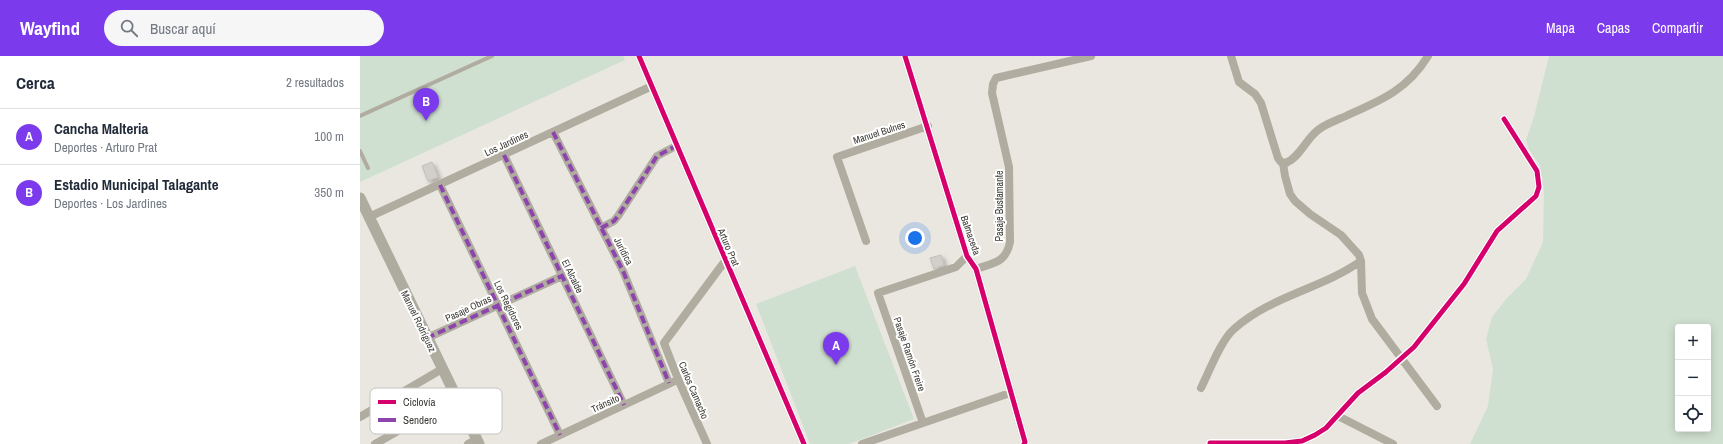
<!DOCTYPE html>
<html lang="es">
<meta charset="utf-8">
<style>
:root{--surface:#fff;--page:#f6f6f7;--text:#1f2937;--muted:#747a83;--line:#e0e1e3;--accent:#7c3aed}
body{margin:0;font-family:"Archivo Narrow",sans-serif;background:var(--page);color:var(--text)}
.controls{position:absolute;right:12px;bottom:12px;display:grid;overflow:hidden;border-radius:4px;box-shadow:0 2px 10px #0003}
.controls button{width:36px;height:36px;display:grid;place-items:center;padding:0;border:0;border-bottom:1px solid var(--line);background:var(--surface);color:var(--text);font:20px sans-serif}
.you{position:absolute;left:555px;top:182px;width:14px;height:14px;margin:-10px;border:3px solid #fff;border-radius:50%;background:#1a73e8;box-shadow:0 0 0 6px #1a73e833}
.badge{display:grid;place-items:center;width:26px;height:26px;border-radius:50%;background:var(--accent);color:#fff;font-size:13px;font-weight:700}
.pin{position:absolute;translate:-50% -33px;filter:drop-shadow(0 1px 2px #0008)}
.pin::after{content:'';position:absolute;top:21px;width:14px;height:12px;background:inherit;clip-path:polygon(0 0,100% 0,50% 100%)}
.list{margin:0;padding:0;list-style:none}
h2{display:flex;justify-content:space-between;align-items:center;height:52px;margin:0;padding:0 16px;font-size:17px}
h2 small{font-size:13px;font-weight:400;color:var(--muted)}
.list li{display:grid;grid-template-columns:26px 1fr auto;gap:12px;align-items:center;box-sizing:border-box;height:56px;padding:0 16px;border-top:1px solid var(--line)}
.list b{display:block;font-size:15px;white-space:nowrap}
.list p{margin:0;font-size:13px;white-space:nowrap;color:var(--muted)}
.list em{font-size:13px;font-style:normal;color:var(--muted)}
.icon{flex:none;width:22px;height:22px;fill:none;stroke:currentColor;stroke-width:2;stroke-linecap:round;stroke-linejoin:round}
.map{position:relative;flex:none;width:1363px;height:388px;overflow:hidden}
header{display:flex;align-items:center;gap:24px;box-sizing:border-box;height:56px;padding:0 20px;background:var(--accent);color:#fff}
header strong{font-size:19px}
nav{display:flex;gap:22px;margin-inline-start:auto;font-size:14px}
.search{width:280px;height:36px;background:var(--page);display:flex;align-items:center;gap:10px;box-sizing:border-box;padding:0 14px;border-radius:22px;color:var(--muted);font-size:15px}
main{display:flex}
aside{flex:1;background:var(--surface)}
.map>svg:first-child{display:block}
.green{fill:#d0e0d0;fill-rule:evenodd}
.building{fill:#d2cfca;stroke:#c0beb8;filter:url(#shadow)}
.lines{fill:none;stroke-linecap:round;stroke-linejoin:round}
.lane{stroke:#b0aca0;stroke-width:4}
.street{stroke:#b0aca0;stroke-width:8}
.secondary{stroke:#aeab9f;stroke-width:11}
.quiet{stroke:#8e44ad;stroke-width:4;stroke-dasharray:8 4;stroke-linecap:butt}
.cycleway-casing{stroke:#fff;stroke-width:8}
.cycleway{stroke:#d6006c;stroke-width:5}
.labels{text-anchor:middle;stroke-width:4;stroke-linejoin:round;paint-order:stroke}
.street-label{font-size:10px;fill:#3c3b35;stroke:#fff}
.key{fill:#fff;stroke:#c4c4c2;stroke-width:1}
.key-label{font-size:11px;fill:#3c3b35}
</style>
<header>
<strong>Wayfind</strong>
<div class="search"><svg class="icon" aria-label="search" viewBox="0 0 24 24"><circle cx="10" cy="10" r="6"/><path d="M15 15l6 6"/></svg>Buscar aquí</div>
<nav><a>Mapa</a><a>Capas</a><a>Compartir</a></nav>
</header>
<main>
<aside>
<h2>Cerca<small>2 resultados</small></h2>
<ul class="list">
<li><span class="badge">A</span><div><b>Cancha Malteria</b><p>Deportes · Arturo Prat</p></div><em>100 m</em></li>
<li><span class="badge">B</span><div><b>Estadio Municipal Talagante</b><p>Deportes · Los Jardines</p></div><em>350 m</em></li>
</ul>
</aside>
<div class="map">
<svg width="1363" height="388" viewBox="0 0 1363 388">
<defs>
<filter id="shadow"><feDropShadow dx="3" dy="3" stdDeviation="2" flood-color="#0004"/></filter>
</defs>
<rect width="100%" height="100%" fill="#e9e7e0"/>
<!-- green -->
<path class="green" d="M 0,0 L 263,0 L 265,4 L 0,126 Z
M 1189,0 L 1363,0 L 1363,388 L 1110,388 L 1128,350 L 1133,313 L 1126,283 L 1132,261 L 1147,242 L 1166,223 L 1183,186 L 1184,135 L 1180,110 L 1169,93 L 1166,84 L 1174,61 ZM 1318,271 L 1348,271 L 1348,373 L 1318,373 Z
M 495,210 L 554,363 L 489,388 L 450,388 L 396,248 Z"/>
<!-- building -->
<path class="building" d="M 72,106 L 78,121 L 68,125 L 62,110 Z
M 581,199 L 584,209 L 574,213 L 570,202 Z"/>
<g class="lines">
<!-- lane -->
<path class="lane" d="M 0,60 L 132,0
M 0,95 L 8,112"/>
<!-- street -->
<path class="street" d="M 279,0 L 444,388
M 545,0 L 607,200 L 616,213 L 665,386 L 664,388
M 871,0 L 879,26 L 895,38 L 901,47 L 918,102 L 921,106 L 926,107 C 940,101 946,83 958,74 C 967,67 978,64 988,59 C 1022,44 1048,33 1068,0
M 193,76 L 263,215 L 309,327
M 144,99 L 264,349
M 923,107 L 925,120 L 930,138 L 935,145 L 950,158 L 981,179 L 999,199 L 1001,205 L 1002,237 L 1012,263 L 1077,350
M 80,129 L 200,379
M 9,161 L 292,30
M 241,172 L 254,165 L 258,160 L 297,100 L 316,90
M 506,185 L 477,101 L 568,70
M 616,213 C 633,207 646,207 650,186 L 649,111 L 632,37 L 633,28 L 636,22 L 731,0
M 67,282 L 202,220
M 841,332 C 849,316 861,284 874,273 C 911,240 961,233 1001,205
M 978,360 L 1033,388
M 0,361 L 82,313
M 563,367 L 518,237 L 596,211 L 607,200
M 850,387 L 925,387 L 942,385 L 955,379 L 966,372 L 998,337 L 1026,316 L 1054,291 L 1104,228 L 1137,175 L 1176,140 L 1179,131 L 1177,115 L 1144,63
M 15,388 L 96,342
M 108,388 L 117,383
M 181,388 L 313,326
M 347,388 L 318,323 L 304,287 L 365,205
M 502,388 L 650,337"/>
<!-- secondary -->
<path class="secondary" d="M 0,142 L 119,388"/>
<!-- quiet -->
<path class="quiet" d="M 193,76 L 263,215 L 309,327
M 144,99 L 264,349
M 80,129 L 200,379
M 241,172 L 254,165 L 258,160 L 297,100 L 316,90
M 67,282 L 202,220"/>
<!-- cycleway casing -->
<g class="cycleway-casing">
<path id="cycleway" d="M 279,0 L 444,388
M 545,0 L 607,200 L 616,213 L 665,386 L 664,388
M 850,387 L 925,387 L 942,385 L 955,379 L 966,372 L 998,337 L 1026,316 L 1054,291 L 1104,228 L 1137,175 L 1176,140 L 1179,131 L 1177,115 L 1144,63"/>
</g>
<!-- cycleway -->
<use href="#cycleway" class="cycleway"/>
</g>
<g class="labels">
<!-- street labels -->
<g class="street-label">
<text transform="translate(519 76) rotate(-18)" y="4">Manuel Bulnes</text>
<text transform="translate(146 87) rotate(-25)" y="4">Los Jardines</text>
<text transform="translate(639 150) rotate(-90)" y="4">Pasaje Bustamante</text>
<text transform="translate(611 179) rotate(71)" y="4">Balmaceda</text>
<text transform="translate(369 191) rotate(67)" y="4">Arturo Prat</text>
<text transform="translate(264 195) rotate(63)" y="4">Jurídica</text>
<text transform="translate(213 220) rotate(64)" y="4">El Alcalde</text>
<text transform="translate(149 249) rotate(64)" y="4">Los Regidores</text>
<text transform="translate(108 252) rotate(-25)" y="4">Pasaje Obras</text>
<text transform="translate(59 265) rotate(64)" y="4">Manuel Rodríguez</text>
<text transform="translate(550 298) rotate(71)" y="4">Pasaje Ramón Freire</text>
<text transform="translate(334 334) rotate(67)" y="4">Carlos Camacho</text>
<text transform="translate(245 347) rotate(-25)" y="4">Tránsito</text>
</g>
</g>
<!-- legend -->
<rect x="10" y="332" width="132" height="46" rx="6" class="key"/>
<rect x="18" y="344" width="18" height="4" fill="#d6006c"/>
<rect x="18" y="362" width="18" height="4" fill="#8e44ad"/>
<g class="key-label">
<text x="43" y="350">Ciclovía</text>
<text x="43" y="368">Sendero</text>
</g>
</svg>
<div class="controls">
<button>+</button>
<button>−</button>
<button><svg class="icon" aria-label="locate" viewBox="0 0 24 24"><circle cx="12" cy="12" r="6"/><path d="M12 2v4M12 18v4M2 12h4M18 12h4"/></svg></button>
</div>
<div class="you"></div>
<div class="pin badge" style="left:476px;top:309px">A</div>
<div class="pin badge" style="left:66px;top:65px">B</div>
</div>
</main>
